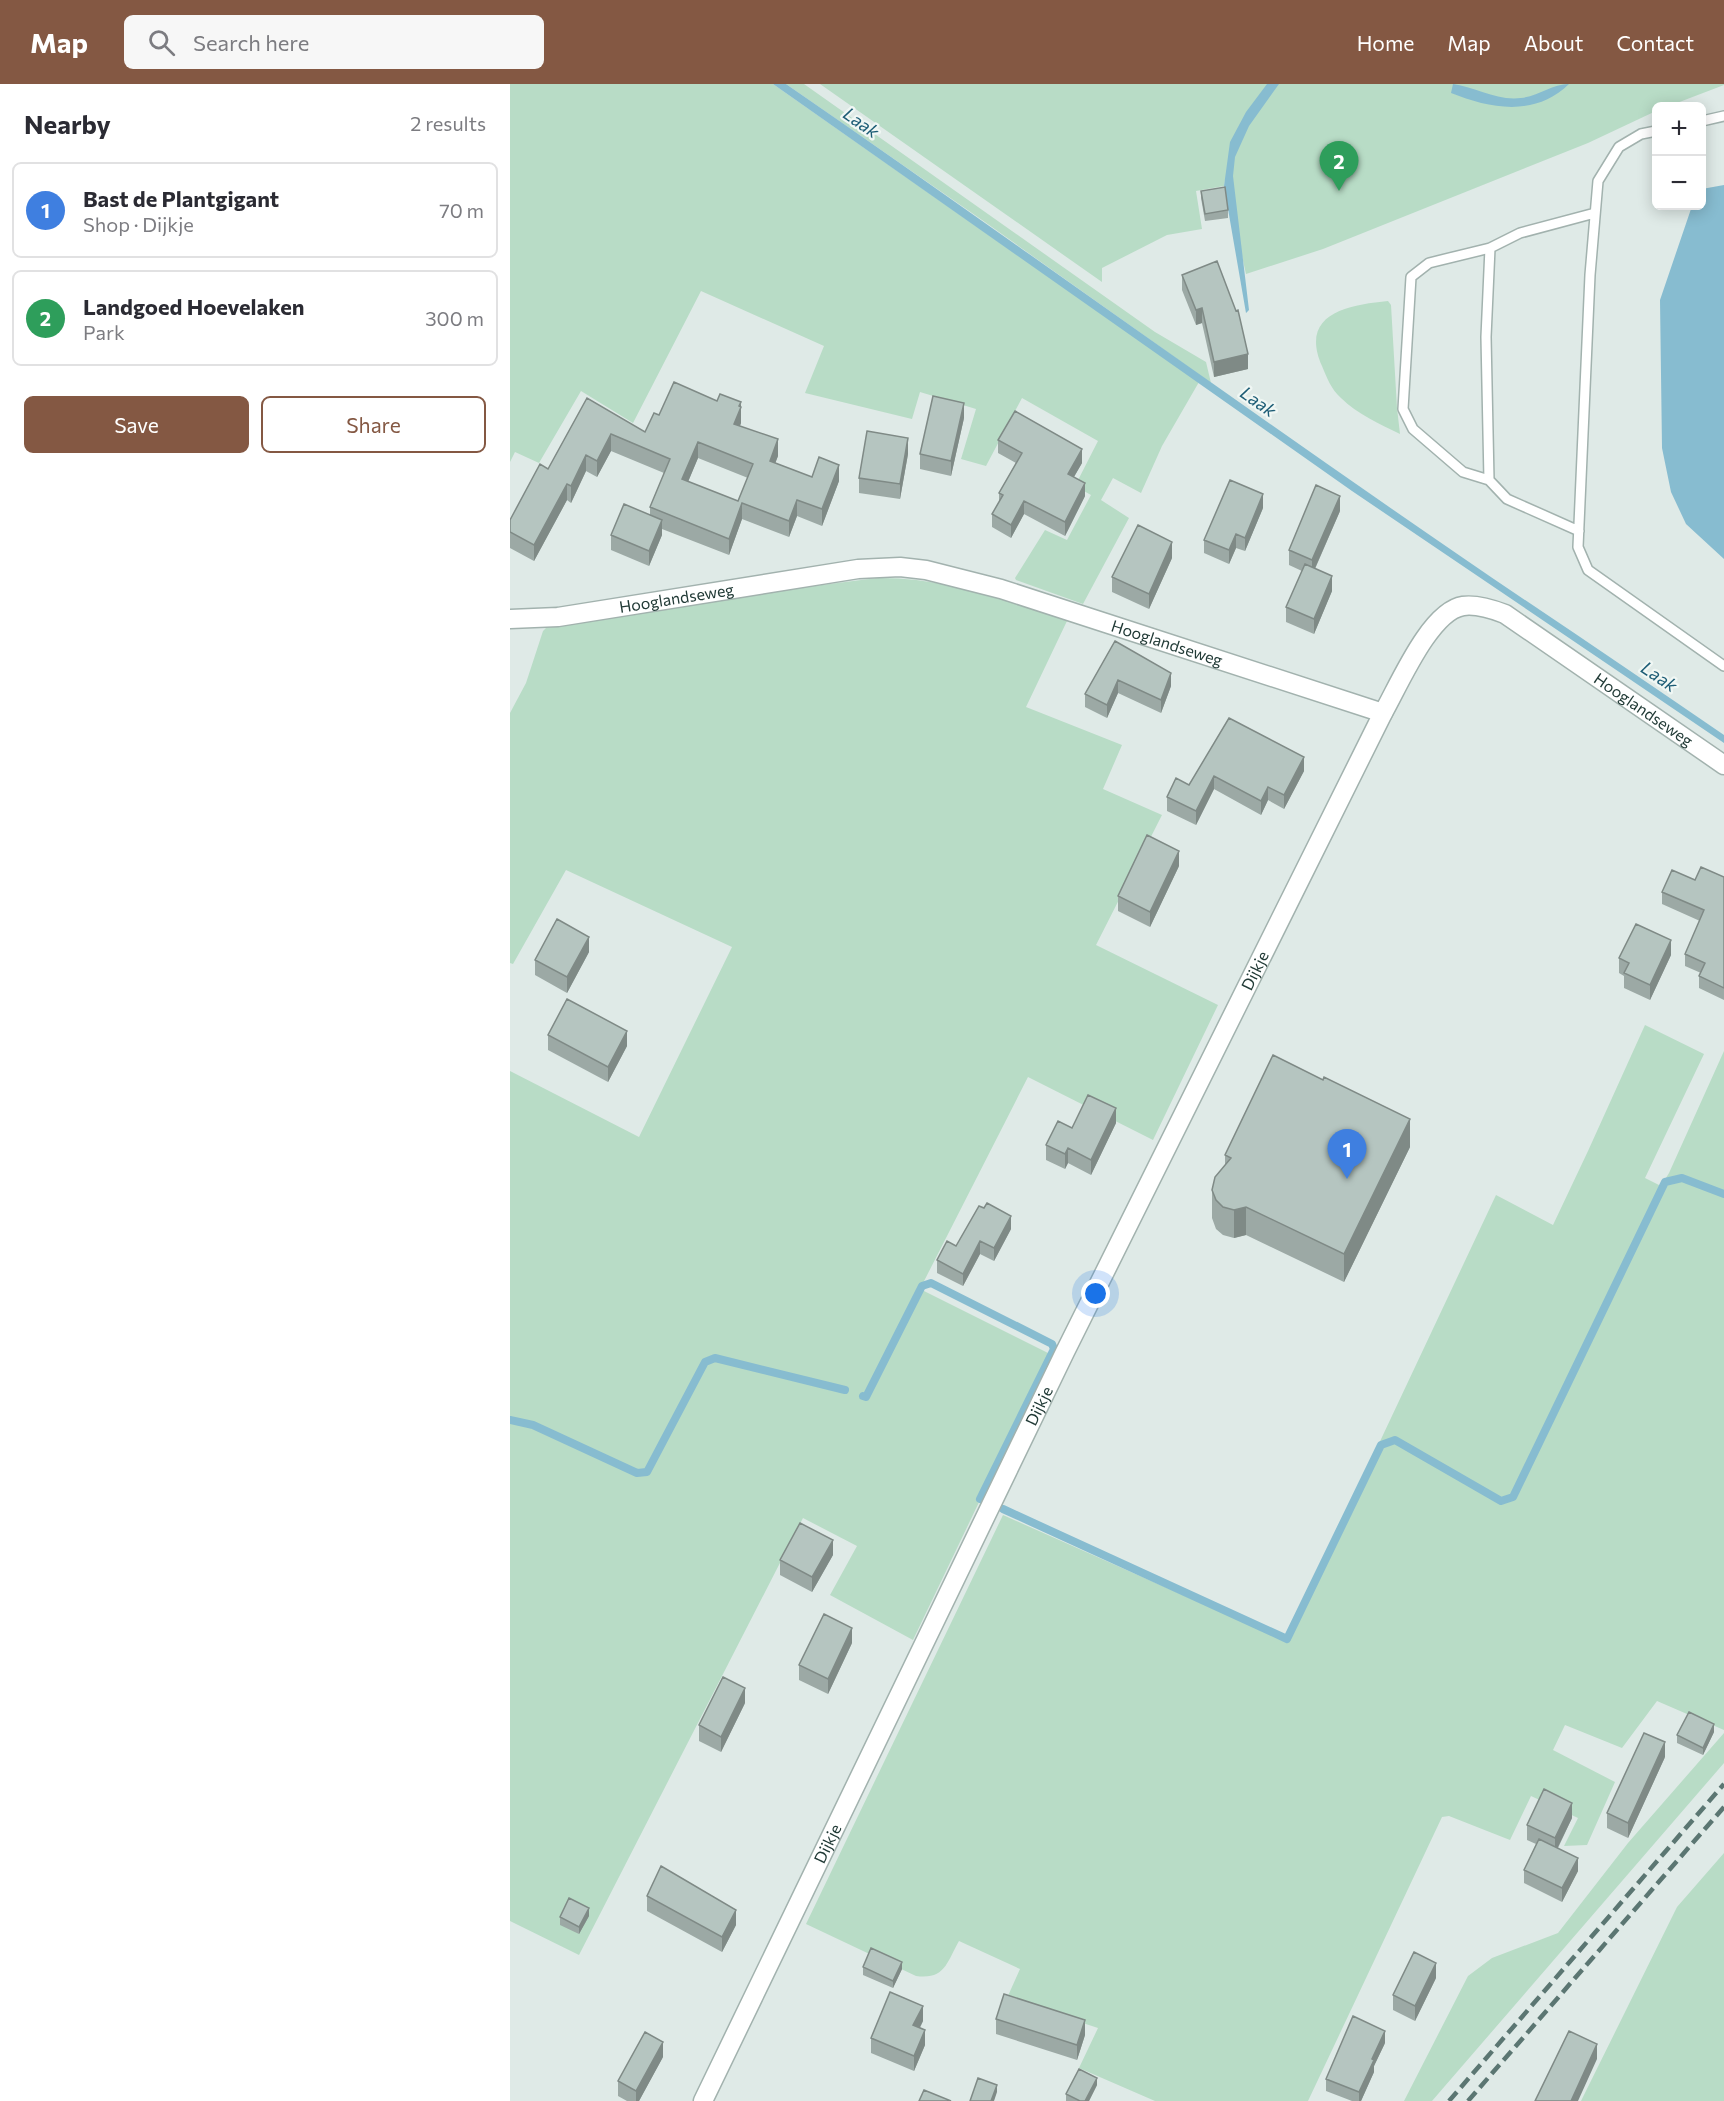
<!DOCTYPE html>
<meta charset="utf-8">
<style>
:root{--surface:#fff;--page:#f7f7f7;--text:#2b2b33;--muted:#7c7c81;--line:#e1e1e2;--accent:#845843}
body{margin:0;font-family:Commissioner,sans-serif;background:var(--page);color:var(--text)}
.controls{position:absolute;right:18px;top:18px;display:grid;overflow:hidden;border-radius:9px;box-shadow:0 3px 15px #0003}
.controls button{width:54px;height:54px;display:grid;place-items:center;padding:0;border:0;border-bottom:2px solid var(--line);background:var(--surface);color:var(--text);font:30px sans-serif}
.you{position:absolute;left:586px;top:1210px;width:21px;height:21px;margin:-15px;border:4px solid #fff;border-radius:50%;background:#1a73e8;box-shadow:0 0 0 9px #1a73e833}
.badge{display:grid;place-items:center;width:39px;height:39px;border-radius:50%;background:var(--accent);color:#fff;font-size:20px;font-weight:700}
.pin{position:absolute;translate:-50% -50px;filter:drop-shadow(0 2px 3px #0008)}
.pin::after{content:'';position:absolute;top:32px;width:21px;height:18px;background:inherit;clip-path:polygon(0 0,100% 0,50% 100%)}
.list{margin:0;padding:0;list-style:none}
h2{display:flex;justify-content:space-between;align-items:center;height:78px;margin:0;padding:0 24px;font-size:26px}
h2 small{font-size:20px;font-weight:400;color:var(--muted)}
.list li{display:grid;grid-template-columns:39px 1fr auto;gap:18px;align-items:center;box-sizing:border-box;height:96px;margin:0 12px 12px;padding:0 12px;border:2px solid var(--line);border-radius:9px}
.list b{display:block;font-size:22px;white-space:nowrap}
.list p{margin:0;font-size:20px;white-space:nowrap;color:var(--muted)}
.list em{font-size:20px;font-style:normal;color:var(--muted)}
.actions{display:flex;gap:12px;padding:18px 24px}
.actions a{flex:1;padding:14px 0;border:2px solid var(--accent);border-radius:9px;text-align:center;font-size:21px;color:var(--accent)}
.actions .main{background:var(--accent);color:#fff}
.icon{flex:none;width:33px;height:33px;fill:none;stroke:currentColor;stroke-width:2;stroke-linecap:round;stroke-linejoin:round}
.map{position:relative;flex:none;width:1214px;height:2017px;overflow:hidden}
header{display:flex;align-items:center;gap:36px;box-sizing:border-box;height:84px;padding:0 30px;background:var(--accent);color:#fff}
header strong{font-size:28px}
nav{display:flex;gap:33px;margin-inline-start:auto;font-size:21px}
.search{width:420px;height:54px;background:var(--page);display:flex;align-items:center;gap:15px;box-sizing:border-box;padding:0 21px;border-radius:9px;color:var(--muted);font-size:22px}
main{display:flex}
aside{flex:1;background:var(--surface)}
.map>svg:first-child{display:block}
.green{fill:#b8dcc6}
.water{fill:#87bcd0}
.lines{fill:none;stroke-linecap:round;stroke-linejoin:round}
.stream{stroke:#87bcd0;stroke-width:8}
.lane-casing{stroke:#a2b2ae;stroke-width:12}
.street-casing{stroke:#a2b2ae;stroke-width:21}
.lane{stroke:#fff;stroke-width:9}
.street{stroke:#fff;stroke-width:18}
.rail{stroke:#5b7672;stroke-width:4.5;stroke-dasharray:12 6;stroke-linecap:butt}
.wall{fill:#9ca9a5;fill-rule:evenodd}
.shaded-wall{fill:#7f8a86}
.building{fill:#b5c5c0;stroke:#7f8a86;stroke-width:1.5;fill-rule:evenodd}
.labels{text-anchor:middle;stroke-width:4.5;stroke-linejoin:round;paint-order:stroke}
.street-label{font-size:16px;fill:#213a36;stroke:#f0f7f4}
.water-label{font-size:18px;font-style:italic;fill:#1c5c75;stroke:#f0f7f4}
</style>
<header>
<strong>Map</strong>
<div class="search"><svg class="icon" aria-label="search" viewBox="0 0 24 24"><circle cx="10" cy="10" r="6"/><path d="M15 15l6 6"/></svg>Search here</div>
<nav><a>Home</a><a>Map</a><a>About</a><a>Contact</a></nav>
</header>
<main>
<aside>
<h2>Nearby<small>2 results</small></h2>
<ul class="list">
<li><span class="badge" style="background:#3f7fe0">1</span><div><b>Bast de Plantgigant</b><p>Shop · Dijkje</p></div><em>70 m</em></li>
<li><span class="badge" style="background:#2e9e5b">2</span><div><b>Landgoed Hoevelaken</b><p>Park</p></div><em>300 m</em></li>
</ul>
<div class="actions"><a class="main">Save</a><a>Share</a></div>
</aside>
<div class="map">
<svg width="1214" height="2017" viewBox="0 0 1214 2017">
<rect width="100%" height="100%" fill="#dfeae7"/>
<!-- green -->
<path class="green" d="M 0,0 L 263,0 L 689,298 L 652,362 L 631,409 L 603,394 L 591,416 L 619,434 L 573,520 L 506,496 L 505,494 L 535,446 L 557,456 L 581,411 L 565,402 L 588,357 L 512,314 L 476,382 L 451,375 L 466,325 L 410,308 L 402,335 L 295,309 L 314,262 L 191,207 L 123,339 L 71,307 L 29,379 L 5,368 L 0,378 Z
M 276,0 L 294,0 L 645,248 L 696,278 L 701,299 L 472,136 Z
M 310,0 L 1214,0 L 1214,1 L 1159,22 L 1146,22 L 1146,27 L 1078,59 L 813,165 L 736,190 L 715,96 L 714,102 L 686,107 L 692,145 L 657,151 L 592,184 L 592,198 Z
M 878,217 L 881,221 L 887,324 L 890,350 C 870,340 847,330 831,314 C 821,305 817,294 812,282 C 789,230 837,221 878,217 Z
M 367,494 C 433,493 496,516 557,537 L 516,623 L 612,661 L 593,705 L 652,731 L 586,861 L 708,921 L 643,1056 L 518,993 L 410,1205 L 540,1270 L 403,1556 L 320,1511 L 347,1462 L 293,1434 L 69,1871 L 0,1837 L 0,987 L 129,1053 L 222,863 L 56,786 L 3,880 L 0,879 L 0,629 L 16,599 L 33,547 L 36,544 L 256,508 Z
M 1135,941 L 1194,970 L 1135,1094 L 1151,1102 L 1159,1089 L 1214,967 L 1214,1646 L 1147,1617 L 1112,1664 L 1055,1641 L 1043,1666 L 1105,1698 L 1077,1761 L 1054,1762 L 1068,1734 L 1021,1712 L 1000,1756 L 939,1732 L 932,1733 L 798,2017 L 645,2017 L 569,1984 L 588,1944 L 497,1914 L 510,1885 L 449,1857 C 437,1878 435,1896 406,1892 L 296,1840 L 493,1431 L 776,1557 L 986,1111 L 1043,1141 L 1078,1067 Z
M 1214,1649 L 1214,1679 L 922,2017 L 894,2017 L 958,1892 L 982,1874 L 1048,1849 L 1118,1759 Z
M 1214,1769 L 1214,2017 L 1071,2017 L 1167,1823 Z"/>
<!-- water -->
<path class="water" d="M 263,0 L 276,0 C 476,138 673,280 872,418 C 985,497 1101,573 1214,651 L 1214,659 L 842,407 Z
M 757,0 L 769,0 L 739,42 L 725,73 L 723,92 L 739,226 L 736,229 L 714,102 L 720,58 L 736,28 Z
M 943,0 C 966,3 986,17 1011,14 C 1029,12 1042,0 1059,0 C 1025,33 981,25 941,9 Z
M 1214,101 L 1214,475 L 1176,440 L 1161,408 L 1152,364 L 1150,216 L 1182,122 L 1192,122 L 1192,105 Z"/>
<g class="lines">
<!-- stream -->
<path class="stream" d="M 353,1312 L 356,1313 L 412,1202 L 421,1199 L 542,1260 L 544,1265 L 470,1415 L 473,1416
M 0,1336 L 23,1341 L 127,1389 L 137,1388 L 195,1278 L 205,1274 L 335,1306
M 493,1425 L 777,1555 L 871,1361 L 885,1356 L 991,1417 L 1003,1413 L 1155,1098 L 1172,1094 L 1214,1110"/>
<!-- lane casing -->
<g class="lane-casing">
<path id="lane" d="M 1192,37 L 1214,32
M 1146,47 L 1131,50 L 1109,63 L 1088,97 L 1080,191 L 1068,463 L 1078,486 L 1214,582
M 979,396 L 953,388 L 903,345 L 893,325 L 901,193 L 919,179 L 980,164
M 1069,447 L 997,415 L 979,396 L 976,253 L 980,164 L 1010,149 L 1085,129"/>
</g>
<!-- street casing -->
<g class="street-casing">
<g id="street">
<path id="s1" d="M 0,535 L 48,533 L 348,485 L 390,483 L 416,486 L 491,505 L 873,629"/>
<path id="s2" d="M 193,2017 L 555,1268 L 873,629 C 889,601 920,527 953,522 C 967,520 982,525 995,530 L 1214,681"/>
</g>
</g>
<!-- lane -->
<use href="#lane" class="lane"/>
<!-- street -->
<use href="#street" class="street"/>
<!-- rail -->
<path class="rail" d="M 939,2017 L 1214,1700
M 958,2017 L 1214,1723"/>
</g>
<!-- wall -->
<path class="wall" d="M 691,107 L 718,126 L 718,134 L 695,137 L 691,114 Z
M 672,191 L 738,285 L 704,293 L 692,239 L 686,241 L 672,206 Z
M 77,314 L 135,348 L 149,331 L 207,317 L 231,323 L 231,339 L 230,342 L 268,372 L 265,379 L 302,393 L 329,397 L 312,442 L 287,432 L 279,453 L 232,435 L 219,471 L 152,445 L 152,451 L 139,482 L 101,466 L 101,451 L 140,431 L 140,423 L 154,389 L 101,367 L 87,393 L 76,387 L 61,419 L 57,416 L 24,477 L 0,464 L 0,436 L 38,385 ZM 188,374 L 238,394 L 228,417 L 178,398 Z
M 454,334 L 441,392 L 410,385 L 410,370 Z
M 488,356 L 572,379 L 564,393 L 575,412 L 555,452 L 514,430 L 501,454 L 482,443 L 482,430 L 489,419 L 489,409 L 506,379 L 488,369 Z
M 398,370 L 390,415 L 349,409 L 349,394 Z
M 753,424 L 735,467 L 726,464 L 719,480 L 694,469 L 694,456 Z
M 830,427 L 805,485 L 822,507 L 804,550 L 776,538 L 776,523 L 792,487 L 779,481 L 779,466 Z
M 662,474 L 639,525 L 602,508 L 602,493 Z
M 605,557 L 661,602 L 651,629 L 608,609 L 597,634 L 575,623 L 575,610 Z
M 719,634 L 794,687 L 774,725 L 758,716 L 751,731 L 704,705 L 686,741 L 657,727 L 657,713 L 679,701 Z
M 669,782 L 640,843 L 608,827 L 608,812 Z
M 1214,793 L 1214,916 L 1189,904 L 1189,892 L 1191,889 L 1175,882 L 1175,870 L 1190,837 L 1152,820 L 1152,808 L 1185,796 Z
M 79,868 L 57,909 L 25,891 L 25,876 Z
M 1161,871 L 1140,916 L 1114,904 L 1114,892 L 1109,889 L 1109,874 Z
M 38,951 L 117,962 L 98,998 L 38,966 Z
M 606,1039 L 581,1091 L 558,1079 L 555,1085 L 536,1076 L 536,1061 L 562,1044 Z
M 900,1063 L 834,1198 L 736,1151 L 724,1154 L 713,1151 L 706,1145 L 702,1134 L 702,1106 L 715,1081 L 715,1071 Z
M 501,1145 L 484,1177 L 470,1170 L 453,1202 L 427,1189 L 427,1176 L 446,1162 Z
M 323,1471 L 302,1508 L 270,1491 L 270,1476 Z
M 342,1559 L 318,1610 L 289,1596 L 289,1581 Z
M 235,1619 L 211,1668 L 189,1657 L 189,1641 Z
M 1204,1648 L 1193,1671 L 1167,1659 L 1167,1651 Z
M 1155,1673 L 1118,1754 L 1097,1744 L 1097,1729 Z
M 1062,1734 L 1048,1764 L 1068,1787 L 1052,1818 L 1014,1799 L 1014,1786 L 1026,1760 L 1017,1756 L 1017,1741 Z
M 137,1812 L 226,1841 L 212,1868 L 137,1827 Z
M 79,1832 L 69,1850 L 50,1841 L 50,1833 Z
M 353,1883 L 392,1885 L 383,1904 L 353,1891 Z
M 926,1894 L 905,1937 L 883,1926 L 883,1911 Z
M 486,1935 L 575,1951 L 567,1976 L 486,1950 Z
M 413,1937 L 410,1944 L 415,1961 L 404,1987 L 361,1969 L 361,1954 Z
M 875,1959 L 864,1982 L 864,1988 L 851,2017 L 842,2017 L 816,2007 L 816,1995 Z
M 153,1973 L 129,2017 L 117,2017 L 108,2012 L 108,1997 Z
M 587,2001 L 579,2017 L 556,2017 L 556,2010 Z"/>
<!-- shaded-wall -->
<path class="shaded-wall" d="M 692,224 L 692,239 L 686,241 L 686,226 Z
M 738,270 L 738,285 L 704,293 L 704,278 Z
M 231,318 L 231,339 L 224,356 L 224,340 Z
M 454,319 L 454,334 L 441,392 L 441,377 Z
M 101,350 L 101,367 L 87,393 L 87,377 Z
M 398,354 L 398,370 L 390,415 L 390,400 Z
M 268,355 L 268,372 L 260,393 L 260,377 Z
M 188,358 L 188,374 L 172,412 L 172,395 Z
M 572,365 L 572,379 L 558,403 L 558,390 Z
M 76,371 L 76,387 L 61,419 L 61,402 Z
M 329,381 L 329,397 L 312,442 L 312,425 Z
M 575,399 L 575,412 L 555,452 L 555,438 Z
M 57,400 L 57,416 L 24,477 L 24,461 Z
M 753,410 L 753,424 L 735,467 L 735,454 Z
M 830,412 L 830,427 L 802,491 L 802,476 Z
M 287,416 L 287,432 L 279,453 L 279,437 Z
M 514,417 L 514,430 L 501,454 L 501,441 Z
M 232,419 L 232,435 L 219,471 L 219,455 Z
M 152,436 L 152,451 L 139,482 L 139,467 Z
M 726,450 L 726,464 L 719,480 L 719,466 Z
M 662,458 L 662,474 L 639,525 L 639,510 Z
M 822,492 L 822,507 L 804,550 L 804,535 Z
M 661,589 L 661,602 L 651,629 L 651,616 Z
M 608,596 L 608,609 L 597,634 L 597,621 Z
M 794,673 L 794,687 L 774,725 L 774,711 Z
M 704,692 L 704,705 L 686,741 L 686,727 Z
M 758,703 L 758,716 L 751,731 L 751,717 Z
M 669,767 L 669,782 L 640,843 L 640,828 Z
M 79,853 L 79,868 L 57,909 L 57,893 Z
M 1161,856 L 1161,871 L 1140,916 L 1140,901 Z
M 117,947 L 117,962 L 98,998 L 98,983 Z
M 606,1024 L 606,1039 L 581,1091 L 581,1076 Z
M 900,1035 L 900,1063 L 834,1198 L 834,1170 Z
M 558,1064 L 558,1079 L 555,1085 L 555,1070 Z
M 736,1123 L 736,1151 L 724,1154 L 724,1126 Z
M 501,1132 L 501,1145 L 484,1177 L 484,1164 Z
M 470,1157 L 470,1170 L 453,1202 L 453,1190 Z
M 323,1456 L 323,1471 L 302,1508 L 302,1493 Z
M 342,1544 L 342,1559 L 318,1610 L 318,1595 Z
M 235,1604 L 235,1619 L 211,1668 L 211,1653 Z
M 1204,1640 L 1204,1648 L 1193,1671 L 1193,1664 Z
M 1155,1658 L 1155,1673 L 1118,1754 L 1118,1739 Z
M 1062,1719 L 1062,1734 L 1045,1769 L 1045,1754 Z
M 1068,1774 L 1068,1787 L 1052,1818 L 1052,1804 Z
M 79,1824 L 79,1832 L 69,1850 L 69,1843 Z
M 226,1826 L 226,1841 L 212,1868 L 212,1853 Z
M 392,1878 L 392,1885 L 383,1904 L 383,1897 Z
M 926,1879 L 926,1894 L 905,1937 L 905,1922 Z
M 413,1922 L 413,1937 L 403,1956 L 403,1941 Z
M 575,1936 L 575,1951 L 567,1976 L 567,1961 Z
M 415,1946 L 415,1961 L 404,1987 L 404,1972 Z
M 875,1947 L 875,1959 L 864,1982 L 864,1988 L 851,2017 L 849,2017 L 849,2008 L 862,1975 Z
M 153,1958 L 153,1973 L 129,2017 L 126,2017 L 126,2007 Z
M 1087,1960 L 1087,1975 L 1068,2017 L 1061,2017 Z
M 587,1994 L 587,2001 L 579,2017 L 575,2017 Z
M 487,2001 L 487,2008 L 484,2017 L 481,2017 Z"/>
<!-- building -->
<path class="building" d="M 715,103 L 718,126 L 695,130 L 691,107 Z
M 707,177 L 726,227 L 728,226 L 738,270 L 704,278 L 692,224 L 686,226 L 672,191 Z
M 164,298 L 207,317 L 210,310 L 231,318 L 229,322 L 231,323 L 224,340 L 268,355 L 260,377 L 302,393 L 309,373 L 329,381 L 312,425 L 287,416 L 279,437 L 232,419 L 219,455 L 140,423 L 160,375 L 101,350 L 87,377 L 76,371 L 61,402 L 57,400 L 24,461 L 0,448 L 0,436 L 30,380 L 38,385 L 77,314 L 135,348 L 144,329 L 149,331 ZM 188,358 L 243,380 L 228,417 L 172,395 Z
M 423,312 L 454,319 L 441,377 L 410,370 Z
M 505,327 L 572,365 L 558,390 L 575,399 L 555,438 L 514,417 L 501,441 L 482,430 L 493,411 L 489,409 L 512,369 L 488,356 Z
M 357,347 L 398,354 L 390,400 L 349,394 Z
M 720,396 L 753,410 L 735,454 L 726,450 L 719,466 L 694,456 Z
M 806,401 L 830,412 L 802,476 L 779,466 Z
M 114,420 L 152,436 L 139,467 L 101,451 Z
M 628,441 L 662,458 L 639,510 L 602,493 Z
M 795,480 L 822,492 L 804,535 L 776,523 Z
M 605,557 L 661,589 L 651,616 L 608,596 L 597,621 L 575,610 Z
M 719,634 L 794,673 L 774,711 L 758,703 L 751,717 L 704,692 L 686,727 L 657,713 L 666,694 L 679,701 Z
M 637,751 L 669,767 L 640,828 L 608,812 Z
M 1191,783 L 1214,793 L 1214,904 L 1189,892 L 1195,879 L 1175,870 L 1194,826 L 1152,808 L 1162,786 L 1185,796 Z
M 47,835 L 79,853 L 57,893 L 25,876 Z
M 1126,840 L 1161,856 L 1140,901 L 1114,889 L 1119,879 L 1109,874 Z
M 57,915 L 117,947 L 98,983 L 38,951 Z
M 763,971 L 813,996 L 814,993 L 900,1035 L 834,1170 L 736,1123 L 724,1126 L 713,1123 L 706,1116 L 702,1106 L 705,1093 L 721,1074 L 715,1071 Z
M 578,1011 L 606,1024 L 581,1076 L 558,1064 L 555,1070 L 536,1061 L 548,1037 L 562,1044 Z
M 477,1119 L 501,1132 L 484,1164 L 470,1157 L 453,1190 L 427,1176 L 437,1157 L 446,1162 L 469,1122 L 474,1124 Z
M 290,1439 L 323,1456 L 302,1493 L 270,1476 Z
M 314,1530 L 342,1544 L 318,1595 L 289,1581 Z
M 213,1593 L 235,1604 L 211,1653 L 189,1641 Z
M 1179,1628 L 1204,1640 L 1193,1664 L 1167,1651 Z
M 1134,1649 L 1155,1658 L 1118,1739 L 1097,1729 Z
M 1034,1705 L 1062,1719 L 1045,1754 L 1017,1741 Z
M 1029,1755 L 1068,1774 L 1052,1804 L 1014,1786 Z
M 151,1782 L 226,1826 L 212,1853 L 137,1812 Z
M 59,1814 L 79,1824 L 69,1843 L 50,1833 Z
M 361,1864 L 392,1878 L 383,1897 L 353,1883 Z
M 904,1868 L 926,1879 L 905,1922 L 883,1911 Z
M 380,1908 L 413,1922 L 403,1941 L 415,1946 L 404,1972 L 361,1954 Z
M 494,1910 L 575,1936 L 567,1961 L 486,1935 Z
M 843,1932 L 875,1947 L 862,1975 L 864,1976 L 849,2008 L 816,1995 Z
M 1059,1947 L 1087,1960 L 1061,2017 L 1025,2017 Z
M 135,1948 L 153,1958 L 126,2007 L 108,1997 Z
M 569,1985 L 587,1994 L 575,2017 L 570,2017 L 556,2010 Z
M 468,1994 L 487,2001 L 481,2017 L 460,2017 Z
M 414,2006 L 441,2017 L 409,2017 Z"/>
<g class="labels">
<!-- street labels -->
<g class="street-label">
<text dy="6" stroke="none"><textPath href="#s1" startOffset="168">Hooglandseweg</textPath></text>
<text dy="6" stroke="none"><textPath href="#s1" startOffset="672">Hooglandseweg</textPath></text>
<text dy="6" stroke="none"><textPath href="#s2" startOffset="1894">Hooglandseweg</textPath></text>
<text dy="6" stroke="none"><textPath href="#s2" startOffset="1258">Dijkje</textPath></text>
<text dy="6" stroke="none"><textPath href="#s2" startOffset="772">Dijkje</textPath></text>
<text dy="6" stroke="none"><textPath href="#s2" startOffset="286">Dijkje</textPath></text>
</g>
<!-- water labels -->
<g class="water-label">
<text transform="translate(351 39) rotate(35)" y="6">Laak</text>
<text transform="translate(748 318) rotate(35)" y="6">Laak</text>
<text transform="translate(1149 593) rotate(34)" y="6">Laak</text>
</g>
</g>
</svg>
<div class="controls">
<button>+</button>
<button>−</button>
</div>
<div class="you"></div>
<div class="pin badge" style="left:837px;top:1095px;background:#3f7fe0">1</div>
<div class="pin badge" style="left:829px;top:107px;background:#2e9e5b">2</div>
</div>
</main>
